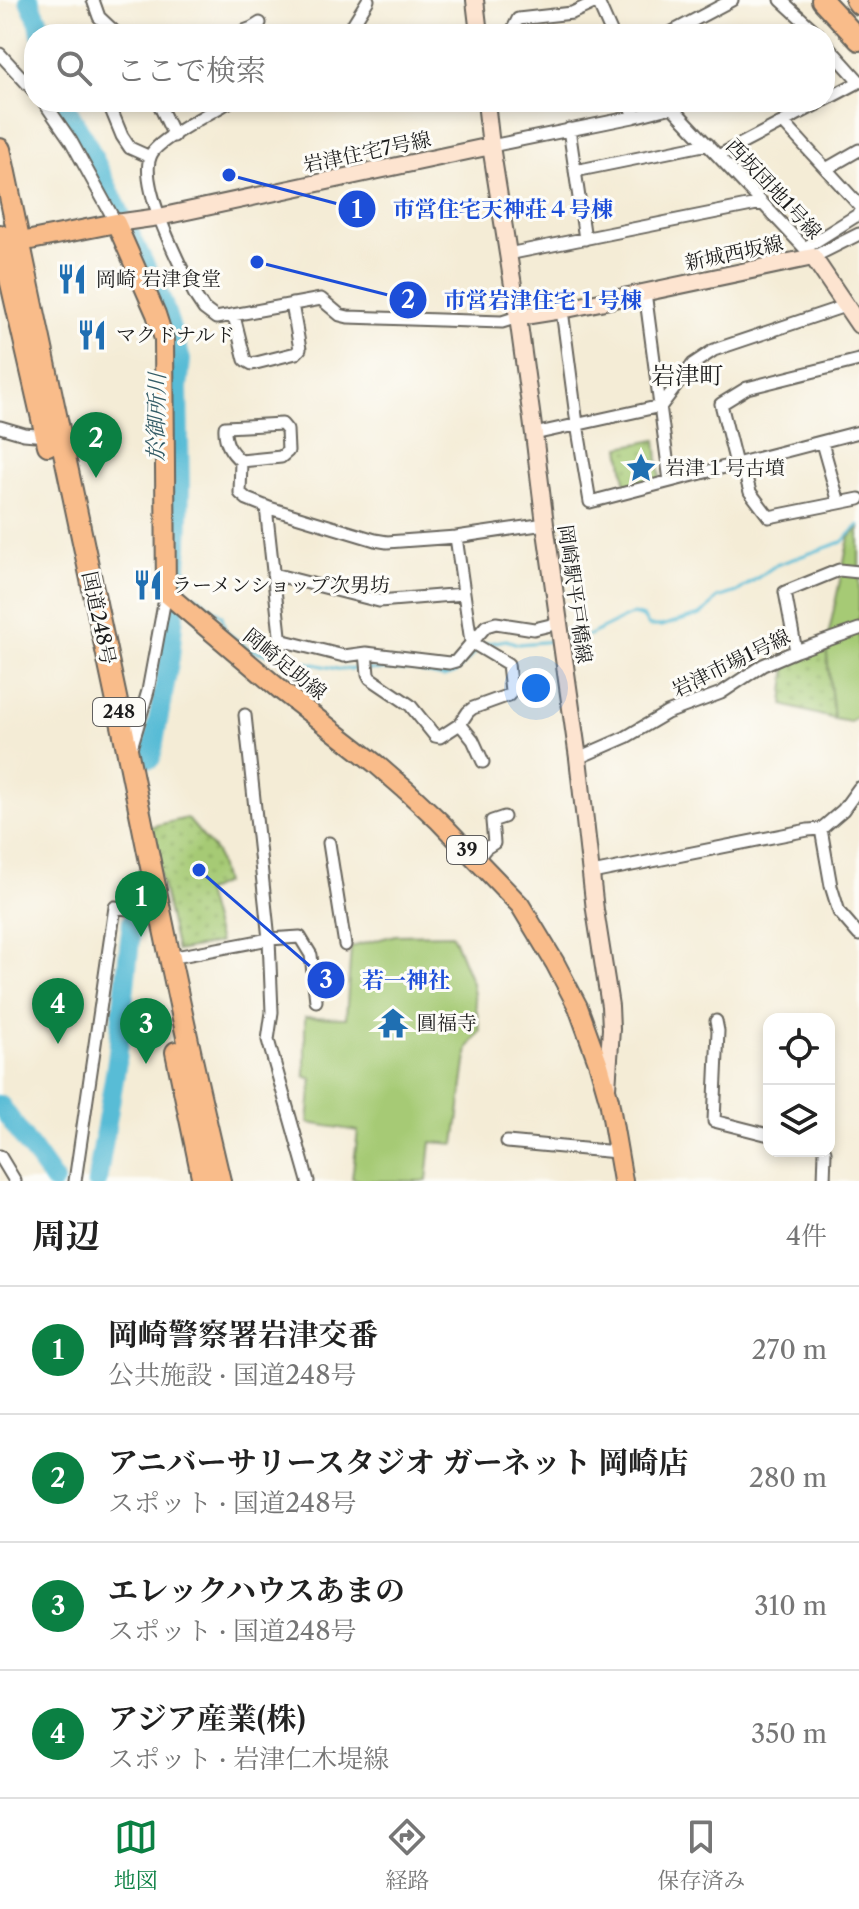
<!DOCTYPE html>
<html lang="ja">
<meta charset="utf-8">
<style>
:root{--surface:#fff;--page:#f6f6f6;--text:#222;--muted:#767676;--line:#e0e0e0;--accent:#0b8043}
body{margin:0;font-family:"Libre Caslon Text","Noto Serif JP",serif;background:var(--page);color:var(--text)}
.controls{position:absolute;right:24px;bottom:24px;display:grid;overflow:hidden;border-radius:16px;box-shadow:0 4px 12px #0003}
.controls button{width:72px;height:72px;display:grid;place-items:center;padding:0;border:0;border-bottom:2px solid var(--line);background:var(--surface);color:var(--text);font:40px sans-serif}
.you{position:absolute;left:536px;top:688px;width:28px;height:28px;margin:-20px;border:6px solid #fff;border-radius:50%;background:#1a73e8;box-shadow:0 0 0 12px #1a73e833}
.badge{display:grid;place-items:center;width:52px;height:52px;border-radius:50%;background:var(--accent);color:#fff;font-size:26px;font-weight:700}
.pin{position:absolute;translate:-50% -66px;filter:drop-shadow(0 2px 4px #0008)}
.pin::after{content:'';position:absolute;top:42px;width:28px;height:24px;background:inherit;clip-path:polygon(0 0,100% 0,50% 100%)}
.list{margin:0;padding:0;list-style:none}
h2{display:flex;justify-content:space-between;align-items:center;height:104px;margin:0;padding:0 32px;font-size:34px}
h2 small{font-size:26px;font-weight:400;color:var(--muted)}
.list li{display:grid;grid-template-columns:52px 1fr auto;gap:24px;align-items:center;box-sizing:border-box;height:128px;padding:0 32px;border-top:2px solid var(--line)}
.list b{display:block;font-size:30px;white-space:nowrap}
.list p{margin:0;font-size:26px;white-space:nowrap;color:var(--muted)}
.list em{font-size:26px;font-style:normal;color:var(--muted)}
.icon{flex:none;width:44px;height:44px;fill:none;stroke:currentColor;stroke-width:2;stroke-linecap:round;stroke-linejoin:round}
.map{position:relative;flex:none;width:859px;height:1181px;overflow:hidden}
.search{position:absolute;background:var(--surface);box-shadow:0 4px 12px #0003;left:24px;right:24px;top:24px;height:88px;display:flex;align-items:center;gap:20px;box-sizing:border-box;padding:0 28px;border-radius:32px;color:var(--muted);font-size:30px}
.sheet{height:616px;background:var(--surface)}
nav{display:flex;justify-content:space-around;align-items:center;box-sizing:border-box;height:112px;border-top:2px solid var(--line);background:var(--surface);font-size:22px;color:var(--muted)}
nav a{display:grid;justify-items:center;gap:4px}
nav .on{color:var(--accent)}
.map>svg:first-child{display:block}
.grass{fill:url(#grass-dots);stroke:#617348;stroke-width:2}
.green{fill:#a6ca74;stroke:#617348;stroke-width:2}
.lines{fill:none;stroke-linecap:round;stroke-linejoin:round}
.stream{stroke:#58bcd6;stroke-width:3}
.river{stroke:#58bcd6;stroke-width:20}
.street-casing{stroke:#68655d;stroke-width:15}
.secondary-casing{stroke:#68655d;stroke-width:20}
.primary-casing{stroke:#68655d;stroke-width:22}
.highway-casing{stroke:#68655d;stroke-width:24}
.street{stroke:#fff;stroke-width:11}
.secondary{stroke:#fde4d0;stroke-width:16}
.primary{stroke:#f9bc8a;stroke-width:18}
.highway{stroke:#f9bc8a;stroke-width:20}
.labels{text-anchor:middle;stroke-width:6;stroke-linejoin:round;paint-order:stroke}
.shield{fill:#fdfcf7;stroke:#605f5e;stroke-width:2}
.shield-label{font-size:18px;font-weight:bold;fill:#1c1c1c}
.street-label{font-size:20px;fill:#1c1c1c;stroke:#fdfcf7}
.poi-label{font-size:20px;fill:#1c1c1c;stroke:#fdfcf7;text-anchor:start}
.water-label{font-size:22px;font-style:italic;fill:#345c66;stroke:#fdfcf7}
.quarter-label{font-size:24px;fill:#1c1c1c;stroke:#fdfcf7}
.leader{fill:none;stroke:#1d4ed8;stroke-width:3}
.callout-dot{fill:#1d4ed8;stroke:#fdfcf7;stroke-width:3}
.mark-label{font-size:24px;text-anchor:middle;font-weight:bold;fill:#fff}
.callout-label{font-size:22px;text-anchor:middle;font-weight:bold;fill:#1d4ed8;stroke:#fdfcf7;stroke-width:6;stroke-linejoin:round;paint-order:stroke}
</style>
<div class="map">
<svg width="859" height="1181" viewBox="0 0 859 1181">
<defs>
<pattern id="grass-dots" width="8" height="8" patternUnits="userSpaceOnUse" patternTransform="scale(2)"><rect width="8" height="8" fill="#a6ca74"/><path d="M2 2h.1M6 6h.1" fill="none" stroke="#8ead64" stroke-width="1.8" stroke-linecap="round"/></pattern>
</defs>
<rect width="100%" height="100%" fill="#fdfcf7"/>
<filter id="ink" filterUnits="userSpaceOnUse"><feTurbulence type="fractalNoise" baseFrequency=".0125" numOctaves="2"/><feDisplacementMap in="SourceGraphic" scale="16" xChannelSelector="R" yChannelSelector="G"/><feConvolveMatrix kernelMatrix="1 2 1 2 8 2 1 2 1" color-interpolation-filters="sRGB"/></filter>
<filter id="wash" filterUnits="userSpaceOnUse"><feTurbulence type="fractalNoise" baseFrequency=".006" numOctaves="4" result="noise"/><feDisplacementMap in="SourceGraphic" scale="32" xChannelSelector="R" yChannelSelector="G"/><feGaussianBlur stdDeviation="1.8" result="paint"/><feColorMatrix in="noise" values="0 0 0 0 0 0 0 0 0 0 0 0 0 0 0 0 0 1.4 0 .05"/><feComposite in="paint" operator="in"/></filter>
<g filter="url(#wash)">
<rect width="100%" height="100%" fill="#f4ecd6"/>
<!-- grass -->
<path class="grass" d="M 656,440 L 660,479 L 626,488 L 620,447 Z
M 826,646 L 834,719 L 783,705 L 787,663 Z
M 187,818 L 216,852 L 224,883 L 205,892 L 219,943 L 177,951 L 149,827 Z"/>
<!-- green -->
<path class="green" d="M 859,528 L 859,715 L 850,722 L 834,719 L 826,646 L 849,538 Z
M 452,934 L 472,983 L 480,1031 L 468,1048 L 455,1144 L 431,1142 L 427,1181 L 360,1181 L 352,1178 L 358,1131 L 308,1123 L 312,1079 L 305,1076 L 305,1017 L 346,1018 L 351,947 L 395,935 Z"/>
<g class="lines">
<!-- stream -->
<path class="stream" d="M 176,590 L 198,597 L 222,616 L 225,631 L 250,650 L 337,669 L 413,670 L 443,677 L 455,673 L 479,649
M 566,639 L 587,636 L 633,614 L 643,617 L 649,626 L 661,626 L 700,615 L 708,609 L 717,598 L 737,592 L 776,565 L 842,542 L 859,525
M 484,644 L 506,640 L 518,644 L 555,641"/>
<!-- river -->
<path class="river" d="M 29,0 L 39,22 L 41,34
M 63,102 L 86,142 L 162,301 L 181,360 L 178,388 L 180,491 L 176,590 L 170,657 L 151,758
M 0,1105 L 54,1181
M 97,1181 L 117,1061 L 132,921"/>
</g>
</g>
<g filter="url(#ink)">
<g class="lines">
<!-- street casing -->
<g class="street-casing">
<path id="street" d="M 93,0 L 99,17 L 117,34
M 597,0 L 612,34
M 781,0 L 818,34
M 236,34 L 252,28 L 260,23
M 347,34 L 368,0
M 515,34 L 514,27 L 518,19 L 572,13 L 600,0
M 668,34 L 732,0
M 825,43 L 859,81
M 0,54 L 34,91
M 825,100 L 859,82
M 44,102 L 71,141 L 116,223
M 108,102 L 122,136 L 130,148 L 150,157
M 158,102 L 174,136
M 229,102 C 213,111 160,139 152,153 C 135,181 182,269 196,297 L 204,309 L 216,318 L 321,299 L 340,315 L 348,317 L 502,322 L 518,317
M 630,102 L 633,117
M 672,107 L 813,257 L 859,234
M 783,122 L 859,205
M 569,129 L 585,239
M 491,146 L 633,117 L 672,107 L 680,102
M 718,156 L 821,102
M 826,169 L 859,150
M 575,171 L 708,144
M 805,248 L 859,214
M 508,254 L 762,203
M 645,292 L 670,481
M 562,310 L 577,424 L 590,502 L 859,432
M 234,316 L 245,360 L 252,364 L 296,353 L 300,349 L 292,304
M 0,427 L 24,434 L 46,436
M 534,434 L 661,406 L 693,364 L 714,350 L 845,306
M 822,443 L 839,503 L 859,499
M 241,461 L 281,457 L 288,451 L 287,430 L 282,424 L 225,427 C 224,442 230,452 241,461 L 240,493 L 247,499 L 272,509
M 742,463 L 750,492 L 769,517 L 839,503
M 736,464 L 721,404 L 747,388 L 859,360
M 545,524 L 456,537 L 387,542 L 375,540 L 266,507 L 280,635 L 284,641 L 344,656 L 366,653 L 449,663 L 456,661 L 486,626 L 496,623 L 534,629 L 559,623
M 456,537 L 471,642
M 273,574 L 379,601 L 464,594
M 796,651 L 785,592 L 839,570 L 859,572
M 366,653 L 368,674 L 370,678 L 410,705 L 435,736 L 440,737 L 460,724 L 468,712 L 473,708 L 509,695 L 511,691 L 508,664 L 471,642
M 245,715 L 269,939 L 272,1012 L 268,1040 L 308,1181
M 460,724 L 473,740 L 483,762
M 131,748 L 148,691 L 166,593
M 578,758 L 626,737 L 667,713 L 721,693 L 763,665 L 796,651 L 859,629
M 821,829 L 831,886 L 839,912 L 859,935
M 329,843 L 345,945
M 476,860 L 486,848 L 494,843 L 492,821 L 504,817
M 592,873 L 808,830 L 821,829 L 843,810 L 859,788
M 170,958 L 269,939 L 300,937 L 311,955 L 316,1001
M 716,1021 L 718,1031 L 714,1121 L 769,1135
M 507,1142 L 617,1152
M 0,1156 L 15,1181
M 75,1181 L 115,907 L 140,911 L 158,905
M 824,1181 L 825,1151"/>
</g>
<!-- secondary casing -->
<g class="secondary-casing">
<path id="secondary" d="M 475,0 L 479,34
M 486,102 L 491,146 L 518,317 L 534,434 L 545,524 L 578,758 L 595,910 L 610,1006 L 611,1029 L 607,1088
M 116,223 L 159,217 L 491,146
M 518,317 L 562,310 L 813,257 L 859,325"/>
</g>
<!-- primary casing -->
<g class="primary-casing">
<path id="primary" d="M 6,245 L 116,223 L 156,314 L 164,339 L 166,593 L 283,692 L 376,764 L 407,791 L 439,821 L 520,905 L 555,963 L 578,1007 L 599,1065 L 609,1100 L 623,1181"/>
</g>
<!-- highway casing -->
<g class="highway-casing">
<path id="highway" d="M 822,0 L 859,40
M 856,0 L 859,4
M 0,149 C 42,351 86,553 128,754 C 157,897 186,1039 220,1181
M 0,235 L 48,445
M 176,1052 L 203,1181"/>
</g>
<!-- street -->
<use href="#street" class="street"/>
<!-- secondary -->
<use href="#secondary" class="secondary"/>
<!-- primary -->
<use href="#primary" class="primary"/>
<!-- highway -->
<use href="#highway" class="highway"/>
</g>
</g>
<!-- icons -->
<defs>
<g id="restaurant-bare" transform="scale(2.4)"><path d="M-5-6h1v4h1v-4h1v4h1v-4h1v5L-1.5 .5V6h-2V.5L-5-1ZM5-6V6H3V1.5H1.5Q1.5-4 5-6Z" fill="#1f6fb2" stroke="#fdfcf7" stroke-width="2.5" paint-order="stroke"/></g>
<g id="sight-bare" transform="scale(2.4)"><path d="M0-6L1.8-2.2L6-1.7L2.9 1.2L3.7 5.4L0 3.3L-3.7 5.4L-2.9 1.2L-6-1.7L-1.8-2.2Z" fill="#1f6fb2" stroke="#fdfcf7" stroke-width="2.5" paint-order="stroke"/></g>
<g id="temple-bare" transform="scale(2.4)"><path d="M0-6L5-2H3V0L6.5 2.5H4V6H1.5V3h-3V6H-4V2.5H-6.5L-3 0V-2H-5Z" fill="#1f6fb2" stroke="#fdfcf7" stroke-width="2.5" paint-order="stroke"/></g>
</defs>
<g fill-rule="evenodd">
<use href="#restaurant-bare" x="72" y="279"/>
<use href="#restaurant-bare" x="92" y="335"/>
<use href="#sight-bare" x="641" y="468"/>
<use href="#restaurant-bare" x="148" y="585"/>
<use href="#temple-bare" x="393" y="1023"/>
</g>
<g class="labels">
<!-- shield labels -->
<g class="shield">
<rect x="93" y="698" width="52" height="28" rx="6"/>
<rect x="447" y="836" width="40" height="28" rx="6"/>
</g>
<g class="shield-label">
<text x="119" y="718">248</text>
<text x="467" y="856">39</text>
</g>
<!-- street labels -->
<g class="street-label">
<text transform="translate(367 152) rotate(-12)" y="7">岩津住宅7号線</text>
<text transform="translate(774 189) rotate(47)" y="7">西坂団地1号線</text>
<text transform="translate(734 253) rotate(-12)" y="7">新城西坂線</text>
<text transform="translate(575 594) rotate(82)" y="7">岡崎駅平戸橋線</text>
<text transform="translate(99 618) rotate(78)" y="7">国道248号</text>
<text transform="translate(731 663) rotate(-26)" y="7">岩津市場1号線</text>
<text transform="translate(285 664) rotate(39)" y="7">岡崎足助線</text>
</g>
<!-- poi labels -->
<g class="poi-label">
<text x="96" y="286">岡崎 岩津食堂</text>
<text x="116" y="342">マクドナルド</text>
<text x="665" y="475">岩津１号古墳</text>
<text x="172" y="592">ラーメンショップ次男坊</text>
<text x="417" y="1030">圓福寺</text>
</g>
<!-- water labels -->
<g class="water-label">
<text transform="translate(156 417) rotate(-89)" y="8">於御所川</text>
</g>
<!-- quarter labels -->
<g class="quarter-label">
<text x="687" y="384">岩津町</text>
</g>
</g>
<!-- callouts -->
<path class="leader" d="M229 175L357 209M257 262L408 300M199 870L326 980"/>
<g class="callout-dot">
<circle cx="229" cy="175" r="8"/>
<circle cx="257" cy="262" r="8"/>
<circle cx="199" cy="870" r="8"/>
<circle cx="357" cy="209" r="20"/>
<circle cx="408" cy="300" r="20"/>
<circle cx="326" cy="980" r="20"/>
</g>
<g class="mark-label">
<text x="357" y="218">1</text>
<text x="408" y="308">2</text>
<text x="326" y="988">3</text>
</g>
<g class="callout-label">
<text x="503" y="217">市営住宅天神荘４号棟</text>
<text x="543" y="308">市営岩津住宅１号棟</text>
<text x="406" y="988">若一神社</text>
</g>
</svg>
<div class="controls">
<button><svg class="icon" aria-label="locate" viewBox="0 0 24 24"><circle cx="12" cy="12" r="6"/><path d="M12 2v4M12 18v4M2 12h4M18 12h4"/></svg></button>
<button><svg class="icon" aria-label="layers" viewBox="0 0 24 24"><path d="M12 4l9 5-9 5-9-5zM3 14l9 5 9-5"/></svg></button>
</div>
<div class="you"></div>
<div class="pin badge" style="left:141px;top:937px">1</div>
<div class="pin badge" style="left:96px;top:478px">2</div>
<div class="pin badge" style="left:146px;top:1064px">3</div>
<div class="pin badge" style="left:58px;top:1044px">4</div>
<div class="search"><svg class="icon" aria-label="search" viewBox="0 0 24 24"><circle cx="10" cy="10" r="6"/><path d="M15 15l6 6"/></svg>ここで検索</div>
</div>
<section class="sheet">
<h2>周辺<small>4件</small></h2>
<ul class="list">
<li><span class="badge">1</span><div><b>岡崎警察署岩津交番</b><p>公共施設 · 国道248号</p></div><em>270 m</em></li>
<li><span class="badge">2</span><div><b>アニバーサリースタジオ ガーネット 岡崎店</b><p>スポット · 国道248号</p></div><em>280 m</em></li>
<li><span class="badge">3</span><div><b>エレックハウスあまの</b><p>スポット · 国道248号</p></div><em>310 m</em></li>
<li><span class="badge">4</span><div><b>アジア産業(株)</b><p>スポット · 岩津仁木堤線</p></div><em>350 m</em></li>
</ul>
</section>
<nav>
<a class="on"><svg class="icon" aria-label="map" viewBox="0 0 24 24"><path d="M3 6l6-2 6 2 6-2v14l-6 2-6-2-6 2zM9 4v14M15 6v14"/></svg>地図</a>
<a><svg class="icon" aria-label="directions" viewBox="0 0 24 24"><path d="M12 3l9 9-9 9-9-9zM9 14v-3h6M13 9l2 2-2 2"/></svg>経路</a>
<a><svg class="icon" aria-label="saved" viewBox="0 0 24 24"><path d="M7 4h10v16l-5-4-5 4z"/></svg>保存済み</a>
</nav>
